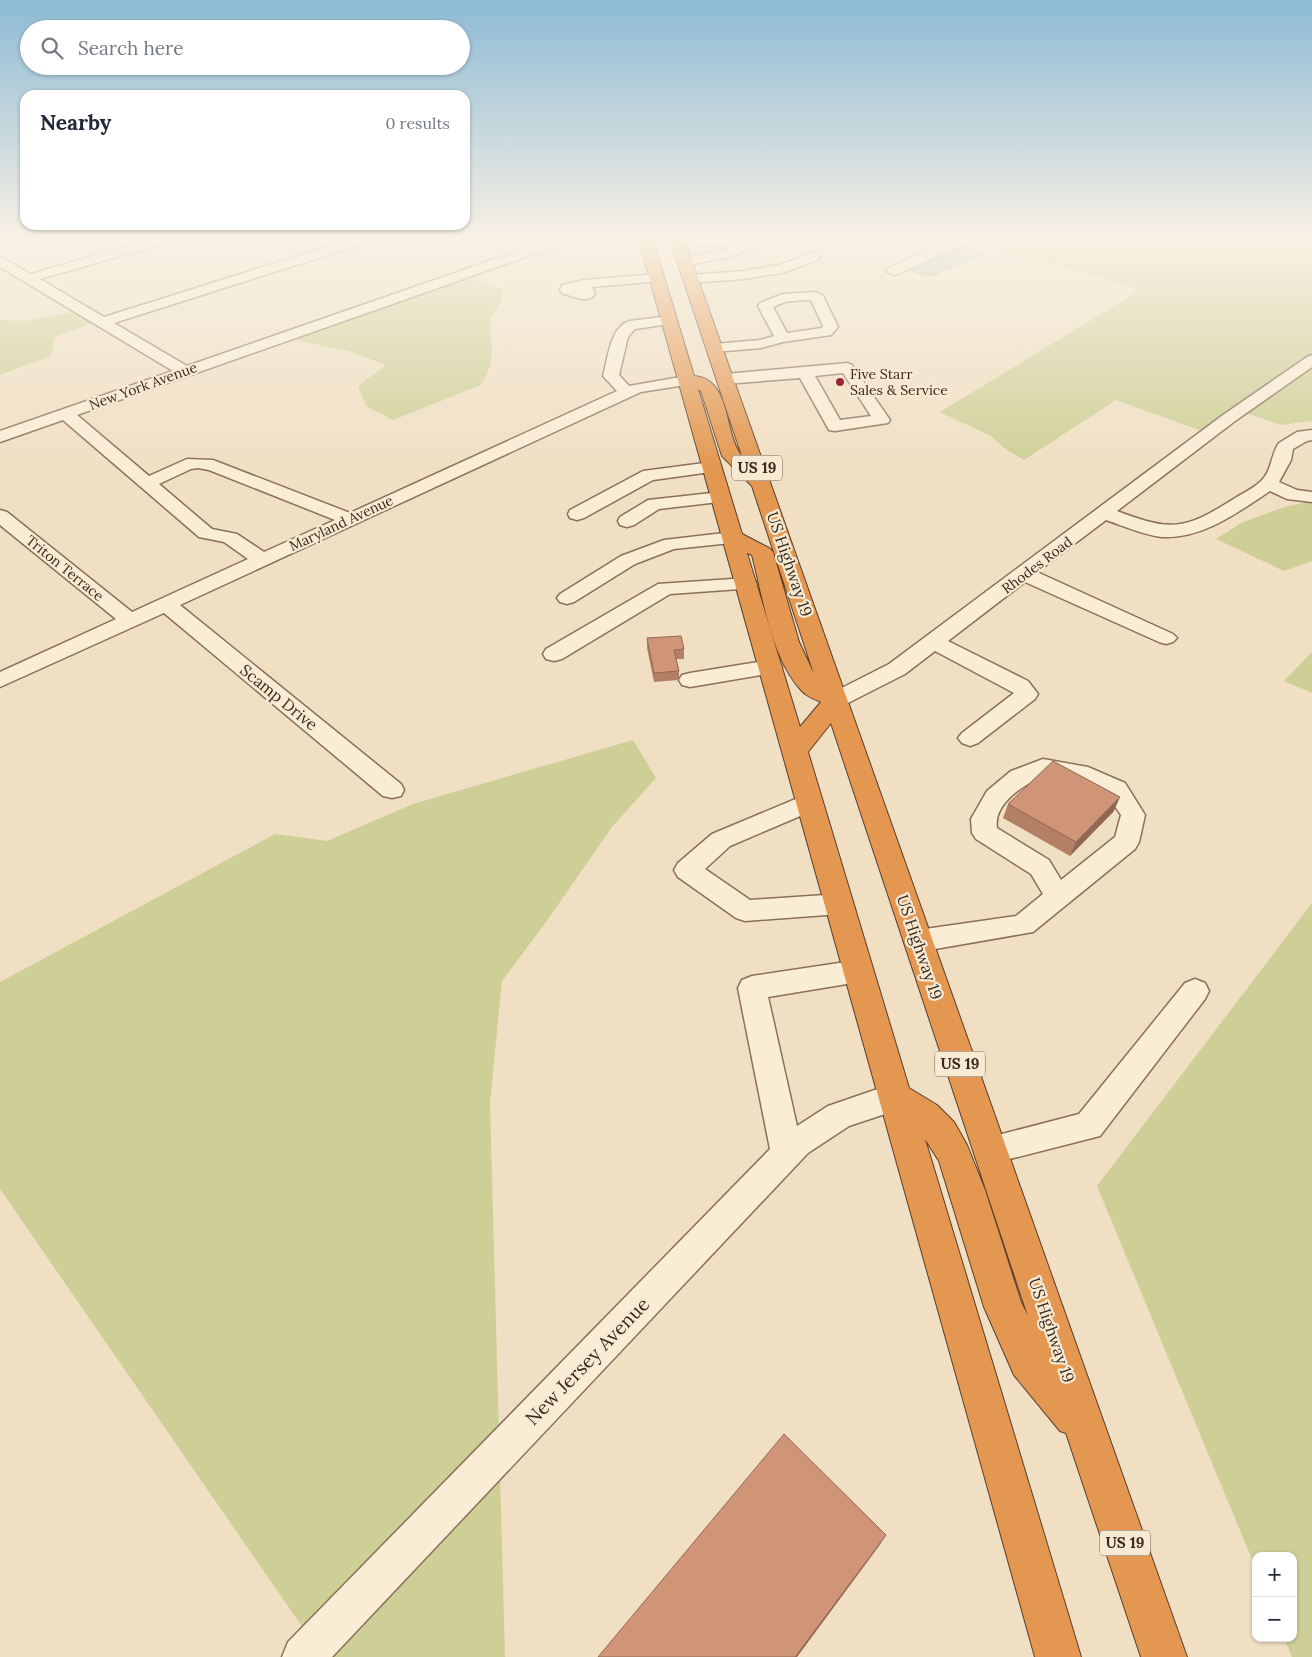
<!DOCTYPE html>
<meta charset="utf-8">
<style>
:root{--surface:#fff;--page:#f2f2f3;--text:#1f2937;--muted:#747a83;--line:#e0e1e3}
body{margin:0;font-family:Lora,serif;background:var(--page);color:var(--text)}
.controls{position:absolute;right:15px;bottom:15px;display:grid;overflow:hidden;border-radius:10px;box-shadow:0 1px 4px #0004}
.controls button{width:45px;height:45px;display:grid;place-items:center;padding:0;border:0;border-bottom:1px solid var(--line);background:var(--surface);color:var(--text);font:25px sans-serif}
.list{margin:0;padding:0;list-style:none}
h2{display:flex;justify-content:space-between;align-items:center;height:65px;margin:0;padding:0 20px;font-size:21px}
h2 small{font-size:16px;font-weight:400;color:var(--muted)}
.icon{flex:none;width:28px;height:28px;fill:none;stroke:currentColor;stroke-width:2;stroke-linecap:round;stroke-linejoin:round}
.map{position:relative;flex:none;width:1312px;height:1657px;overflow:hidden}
.search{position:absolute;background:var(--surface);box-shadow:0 1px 4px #0004;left:20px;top:20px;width:450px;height:55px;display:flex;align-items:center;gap:12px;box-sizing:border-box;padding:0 18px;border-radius:28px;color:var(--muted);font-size:19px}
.panel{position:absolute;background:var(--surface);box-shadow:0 1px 4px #0004;left:20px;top:90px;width:450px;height:140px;border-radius:15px}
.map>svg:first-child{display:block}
.green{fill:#cdcf96}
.water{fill:#a5c3b8;stroke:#6b9185}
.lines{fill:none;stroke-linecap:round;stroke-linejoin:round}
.minor-casing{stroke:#8b7059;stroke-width:3}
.highway-casing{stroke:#593e2d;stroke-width:2}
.minor{fill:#faedd6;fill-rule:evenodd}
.highway{fill:#e39750;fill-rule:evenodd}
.wall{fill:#b38066}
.shaded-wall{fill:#926853}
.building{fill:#d09577;stroke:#926853}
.poi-dot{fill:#9d2630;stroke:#f7ead3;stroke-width:2}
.labels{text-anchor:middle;stroke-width:4.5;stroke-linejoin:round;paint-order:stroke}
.far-poi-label{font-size:14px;fill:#3a291d;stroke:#f7ead3;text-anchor:start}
.far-street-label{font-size:14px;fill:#3a291d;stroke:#f7ead3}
.shield{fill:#f7ead3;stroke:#736354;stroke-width:1}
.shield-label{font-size:15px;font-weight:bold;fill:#3a291d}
.street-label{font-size:16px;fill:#3a291d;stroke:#f7ead3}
.near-street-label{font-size:19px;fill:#3a291d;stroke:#f7ead3}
</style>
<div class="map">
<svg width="1312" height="1657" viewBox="0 0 1312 1657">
<rect width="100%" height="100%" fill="#f0dfc3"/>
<!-- green -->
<path class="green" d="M 1021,237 L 1312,237 L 1312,421 L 1281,425 L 1231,408 L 1202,431 L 1116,400 L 1024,460 L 1004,448 L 991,436 L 940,412 L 1140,290 L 997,247 Z
M 460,279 L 476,280 L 503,289 L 502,300 L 489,320 C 493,344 495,364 481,385 L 393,420 L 366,406 L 358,386 L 386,365 L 349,351 L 289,339 Z
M 74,312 L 97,316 L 88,325 L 55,337 L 51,356 L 0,375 L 0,320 L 25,321 Z
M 1312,501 L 1312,561 L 1284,571 L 1216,539 L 1243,522 L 1285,507 Z
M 1312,652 L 1312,693 L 1284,681 Z
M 633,740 L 656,778 L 612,827 L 546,922 L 502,981 L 490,1103 L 505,1657 L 323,1657 L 0,1189 L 0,982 L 275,834 L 327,841 L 413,804 Z
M 1312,903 L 1312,1657 L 1292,1657 L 1284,1638 L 1293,1638 L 1293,1556 L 1256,1556 L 1256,1569 L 1097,1186 Z"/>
<!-- water -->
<path class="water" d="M 968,245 L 982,254 L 931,276 L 911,271 Z"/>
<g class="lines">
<!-- minor casing -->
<g class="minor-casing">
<path id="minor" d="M 159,237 L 179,237 L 177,240 L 40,279 L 104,317 L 358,237 L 377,237 L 375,240 L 114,323 L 187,366 L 558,237 L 576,237 L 574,240 L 77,415 L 149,476 L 187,459 L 213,460 L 350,513 L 617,391 L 603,376 C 608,359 610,326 630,321 L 669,316 L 674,317 L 676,320 L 674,323 L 669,324 L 635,329 L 628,337 L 619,375 L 629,386 L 686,376 L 692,378 L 694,381 L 692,384 L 641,392 L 180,605 L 401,784 L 404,790 L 401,796 L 392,798 L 383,796 L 164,613 L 0,687 L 0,672 L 116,619 L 0,525 L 0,510 L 7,512 L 132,612 L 248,559 L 224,542 L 199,537 L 63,420 L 0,442 L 0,431 L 173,371 L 0,267 L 0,257 L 31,274 ZM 198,468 L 209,470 L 335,520 L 264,552 L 237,534 L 212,529 L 159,484 L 191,469 Z
M 673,237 L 734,237 L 735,239 C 725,250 692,244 677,244 L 673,243 L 671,240 Z
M 759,237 L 777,237 L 775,240 L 728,257 L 685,266 L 678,262 L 680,259 L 720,251 Z
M 958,237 L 974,237 L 972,240 L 898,274 L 893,275 L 886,271 L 888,268 Z
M 813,253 L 818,254 L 820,257 L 818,260 L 782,273 L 743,279 L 691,283 L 684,279 L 691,275 L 743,271 L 779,265 Z
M 656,274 L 663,278 L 661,281 L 592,287 L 595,294 C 587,305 573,296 562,293 L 560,290 L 562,285 L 584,280 Z
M 816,292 L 823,296 L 838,327 L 831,335 L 783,342 L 761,348 L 715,352 L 710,351 L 708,348 L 710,345 L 715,344 L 760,340 L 774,336 L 758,306 L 760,303 L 783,294 ZM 802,300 L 811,300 L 823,326 L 822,328 L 787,333 L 773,307 L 785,302 Z
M 1312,355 L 1312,367 L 1235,421 L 1117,511 C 1170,531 1183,531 1232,500 C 1241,494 1253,489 1261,481 C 1272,471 1271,454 1279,443 L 1297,432 L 1312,430 L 1312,440 L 1307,441 L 1293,449 L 1291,460 L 1279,482 L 1297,490 L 1312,492 L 1312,502 L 1287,499 L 1270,491 C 1238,512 1203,539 1162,537 C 1143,535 1124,526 1106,520 L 1037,572 L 1173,634 L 1177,638 L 1173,642 L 1166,644 L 1159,642 L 1025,582 L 948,641 L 1028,681 L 1038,694 L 1035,699 L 978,743 L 970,746 L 962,743 L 958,738 L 962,733 L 1014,693 L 935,651 L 905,674 L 844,705 L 836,707 L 828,705 L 825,700 L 828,695 L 889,664 L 1223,415 L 1307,357 Z
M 847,363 L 852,365 L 890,420 L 888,423 L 835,431 L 829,430 L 800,378 L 726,384 L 720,382 L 718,379 L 720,376 L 726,374 ZM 843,373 L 871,416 L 840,420 L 815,376 Z
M 712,462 L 718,463 L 721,467 L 718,471 L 653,480 L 584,518 L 577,520 L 570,518 L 568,514 L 570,510 L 643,471 Z
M 721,492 L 727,493 L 730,497 L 727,501 L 659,509 L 634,525 L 627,527 L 620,525 L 618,521 L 620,517 L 648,500 Z
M 733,532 L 740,534 L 742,538 L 740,542 L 674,549 L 635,564 L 574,602 L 567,604 L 560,602 L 557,598 L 560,594 L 621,556 L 664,540 Z
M 747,578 L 754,580 L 757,584 L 754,588 L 670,594 L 562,659 L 554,661 L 546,659 L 543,654 L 546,649 L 658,584 Z
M 771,660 L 779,662 L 782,667 L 779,672 L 690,687 L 682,685 L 679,680 L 682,675 L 690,673 Z
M 1043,759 L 1088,767 L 1125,783 L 1145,815 L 1139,842 L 1135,849 L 1033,932 L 918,952 L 908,949 L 904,941 L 908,933 L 918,930 L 1016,916 L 1043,894 L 1031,874 L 976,839 L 972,833 L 971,819 L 987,791 L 1011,771 ZM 1045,775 L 1075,780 L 1107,795 L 1121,815 L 1115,837 L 1061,880 L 1049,860 L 997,828 C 993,803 1025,784 1045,775 Z
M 810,793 L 819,796 L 822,802 L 819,808 L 730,846 L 705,869 L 750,900 L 840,894 L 849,897 L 853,904 L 849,911 L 840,914 L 745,921 L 736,918 L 678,877 L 674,870 L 678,863 L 712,834 Z
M 859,960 L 869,963 L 873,971 L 869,979 L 859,982 L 768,997 L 797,1126 L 828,1106 L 895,1083 L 906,1087 L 910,1097 L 906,1107 L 849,1126 L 808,1153 L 332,1657 L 282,1657 L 288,1642 L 770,1149 L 738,988 L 742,980 L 752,976 Z
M 1195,979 L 1205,983 L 1209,991 L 1205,999 L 1100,1136 L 990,1164 L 979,1160 L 974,1150 L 979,1140 L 1079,1114 L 1185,983 Z"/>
</g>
<!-- highway casing -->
<g class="highway-casing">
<path id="highway" d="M 638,237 L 652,237 L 694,376 C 732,379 723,433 742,456 L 669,237 L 683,237 L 1187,1657 L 1141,1657 L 1066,1433 L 1060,1431 L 1014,1375 L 984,1307 L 939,1161 L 925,1139 L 1081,1657 L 1035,1657 ZM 698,389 L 701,391 L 722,456 L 752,486 L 814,674 L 799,642 L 773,552 L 769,548 L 742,534 ZM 747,553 L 752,555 C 763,597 771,657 801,690 C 806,696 814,699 821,702 L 800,727 ZM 831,723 L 1028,1316 L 1021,1302 L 985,1190 L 967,1145 L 954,1122 L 937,1105 L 909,1088 L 808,752 Z"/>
</g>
<!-- minor -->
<use href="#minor" class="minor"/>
<!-- highway -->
<use href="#highway" class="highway"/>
</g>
<!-- wall -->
<path class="wall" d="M 647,638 L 684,649 L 684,659 L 676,659 L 679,671 L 679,680 L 654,682 L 647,648 Z
M 1008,804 L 1114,811 L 1070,856 L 1003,818 Z"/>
<!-- shaded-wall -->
<path class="shaded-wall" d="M 1120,797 L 1114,811 L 1070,856 L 1076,842 Z
M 886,1535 L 879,1546 L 797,1657 L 795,1657 Z"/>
<!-- building -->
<path class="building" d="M 681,636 L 684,649 L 674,650 L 679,671 L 654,673 L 647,638 Z
M 1053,761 L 1120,797 L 1076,842 L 1008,804 Z
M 784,1434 L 886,1535 L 795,1657 L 598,1657 Z"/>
<!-- sky -->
<linearGradient id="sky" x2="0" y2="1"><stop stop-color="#8dbad5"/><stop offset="0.51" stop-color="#f8f1e4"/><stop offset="1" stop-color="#f8f1e4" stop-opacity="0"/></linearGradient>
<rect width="1312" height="469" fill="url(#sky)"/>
<!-- markers -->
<circle class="poi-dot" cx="840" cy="382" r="5"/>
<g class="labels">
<!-- far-poi labels -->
<g class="far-poi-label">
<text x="850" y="379">Five Starr<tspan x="850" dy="16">Sales &amp; Service</tspan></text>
</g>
<!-- far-street labels -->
<g class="far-street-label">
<text transform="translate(143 386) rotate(-20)" y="5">New York Avenue</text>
<text transform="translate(341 523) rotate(-25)" y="5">Maryland Avenue</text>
<text transform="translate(1037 565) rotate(-37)" y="5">Rhodes Road</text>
<text transform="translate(65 568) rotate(39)" y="5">Triton Terrace</text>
</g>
<!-- shield labels -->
<g class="shield">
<rect x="732" y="455.5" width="50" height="25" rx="4"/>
<rect x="935" y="1051.5" width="50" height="25" rx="4"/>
<rect x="1100" y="1530.5" width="50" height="25" rx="4"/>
</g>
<g class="shield-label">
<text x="757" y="473">US 19</text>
<text x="960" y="1069">US 19</text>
<text x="1125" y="1548">US 19</text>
</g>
<!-- street labels -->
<g class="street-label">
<text transform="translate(790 564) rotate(71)" y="6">US Highway 19</text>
<text transform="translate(279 697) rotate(39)" y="6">Scamp Drive</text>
<text transform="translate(920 947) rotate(71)" y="6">US Highway 19</text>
<text transform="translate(1052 1330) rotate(71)" y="6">US Highway 19</text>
</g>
<!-- near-street labels -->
<g class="near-street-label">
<text transform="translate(587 1361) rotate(-46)" y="7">New Jersey Avenue</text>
</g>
</g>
</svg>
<div class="controls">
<button>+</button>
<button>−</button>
</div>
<div class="search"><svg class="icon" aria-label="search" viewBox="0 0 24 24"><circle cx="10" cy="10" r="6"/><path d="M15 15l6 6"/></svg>Search here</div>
<section class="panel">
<h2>Nearby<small>0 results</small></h2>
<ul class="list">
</ul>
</section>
</div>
